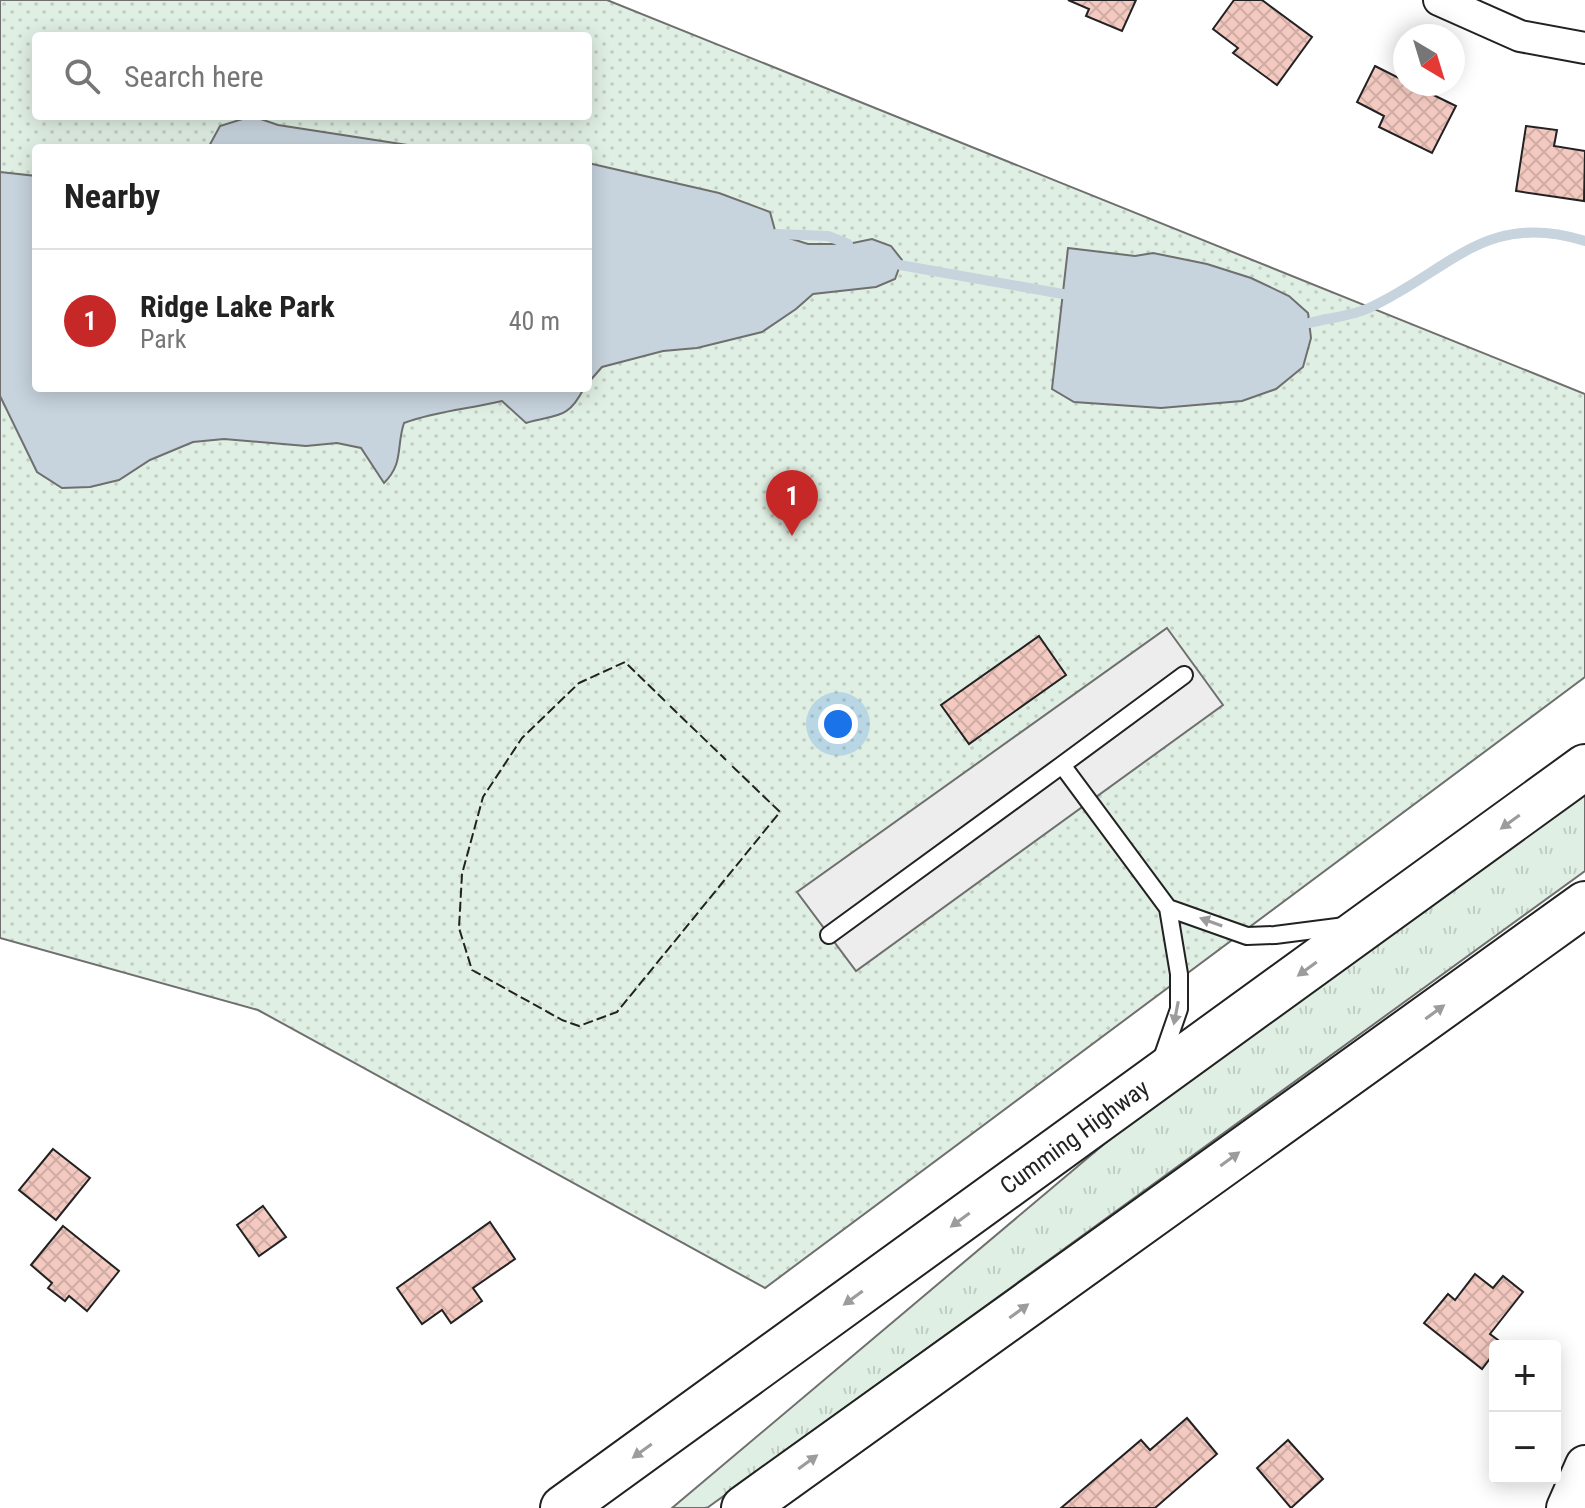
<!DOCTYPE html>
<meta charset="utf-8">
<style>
:root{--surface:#fff;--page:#f2f2f2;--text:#222;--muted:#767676;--line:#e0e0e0;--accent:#c62828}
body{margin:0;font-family:"Roboto Condensed",sans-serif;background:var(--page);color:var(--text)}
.controls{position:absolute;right:24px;bottom:24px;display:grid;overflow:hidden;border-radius:8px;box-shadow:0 4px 20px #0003}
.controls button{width:72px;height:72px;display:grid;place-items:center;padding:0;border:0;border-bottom:2px solid var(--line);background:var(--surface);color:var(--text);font:40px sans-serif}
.compass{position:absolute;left:1393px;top:24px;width:72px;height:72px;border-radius:50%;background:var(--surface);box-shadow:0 4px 20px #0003;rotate:142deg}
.you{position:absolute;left:838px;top:724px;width:28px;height:28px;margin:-20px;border:6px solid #fff;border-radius:50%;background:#1a73e8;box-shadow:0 0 0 12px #1a73e833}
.badge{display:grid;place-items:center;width:52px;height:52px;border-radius:50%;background:var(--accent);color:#fff;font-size:26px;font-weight:700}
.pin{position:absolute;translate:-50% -66px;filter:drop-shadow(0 2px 4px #0008)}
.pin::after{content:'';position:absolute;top:42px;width:28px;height:24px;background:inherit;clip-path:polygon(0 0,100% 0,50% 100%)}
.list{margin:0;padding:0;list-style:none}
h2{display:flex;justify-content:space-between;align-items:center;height:104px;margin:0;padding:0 32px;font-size:34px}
h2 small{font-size:26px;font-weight:400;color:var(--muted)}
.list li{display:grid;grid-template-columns:52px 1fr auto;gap:24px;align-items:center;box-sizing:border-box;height:144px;padding:0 32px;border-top:2px solid var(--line)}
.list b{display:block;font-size:30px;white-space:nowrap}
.list p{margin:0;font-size:26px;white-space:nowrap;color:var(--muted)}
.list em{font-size:26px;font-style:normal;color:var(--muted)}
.icon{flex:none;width:44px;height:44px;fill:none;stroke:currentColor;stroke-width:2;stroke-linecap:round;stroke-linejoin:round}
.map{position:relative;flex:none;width:1585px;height:1508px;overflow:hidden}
.search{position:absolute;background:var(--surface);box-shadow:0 4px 20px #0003;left:32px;top:32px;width:560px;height:88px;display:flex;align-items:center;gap:20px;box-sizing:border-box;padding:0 28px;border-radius:8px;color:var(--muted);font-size:30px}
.panel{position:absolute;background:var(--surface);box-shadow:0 4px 20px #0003;left:32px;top:144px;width:560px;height:248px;border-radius:8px}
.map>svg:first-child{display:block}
.grass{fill:url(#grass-tufts);stroke:#6f6f6f;stroke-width:2}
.park{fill:url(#park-dots);stroke:#6f6f6f;stroke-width:2;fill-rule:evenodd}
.parking{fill:#ededed;stroke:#6f6f6f;stroke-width:2}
.water{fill:#c7d3dd;stroke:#6f6f6f;stroke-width:2}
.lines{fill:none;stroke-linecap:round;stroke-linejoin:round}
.stream{stroke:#c7d3dd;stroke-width:10}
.building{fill:url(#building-cross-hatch);stroke:#222;stroke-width:2}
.service-casing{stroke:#222;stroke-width:20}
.minor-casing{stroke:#222;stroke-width:34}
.tertiary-casing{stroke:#222;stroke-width:42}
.trunk-casing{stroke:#222;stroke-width:48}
.service{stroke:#fff;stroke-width:16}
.minor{stroke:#fff;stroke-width:30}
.tertiary{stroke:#fff;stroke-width:38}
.trunk{stroke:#fff;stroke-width:44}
.fence{stroke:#222;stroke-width:2;stroke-dasharray:10 4;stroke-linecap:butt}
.oneway{fill:#9c9c9c}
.labels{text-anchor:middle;stroke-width:6;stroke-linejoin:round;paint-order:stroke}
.street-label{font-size:24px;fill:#222;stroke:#fff}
</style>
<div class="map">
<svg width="1585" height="1508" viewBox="0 0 1585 1508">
<defs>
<pattern id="grass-tufts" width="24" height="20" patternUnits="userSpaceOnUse" patternTransform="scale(2)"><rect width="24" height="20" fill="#e0efe3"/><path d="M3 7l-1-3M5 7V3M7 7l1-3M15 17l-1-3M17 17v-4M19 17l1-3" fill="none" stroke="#c0cdc2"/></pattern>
<pattern id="park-dots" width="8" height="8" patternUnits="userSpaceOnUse" patternTransform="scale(2)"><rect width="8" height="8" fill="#e0efe3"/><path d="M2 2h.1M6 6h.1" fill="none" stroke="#c0cdc2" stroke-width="1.8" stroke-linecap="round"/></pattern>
<pattern id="building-cross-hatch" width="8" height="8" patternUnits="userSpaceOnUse" patternTransform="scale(2)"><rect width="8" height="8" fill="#f3c9c0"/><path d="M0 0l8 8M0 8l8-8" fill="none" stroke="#d0aca5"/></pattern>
</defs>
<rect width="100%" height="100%" fill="#fff"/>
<!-- grass -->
<path class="grass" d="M 1585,785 L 1585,871 L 707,1508 L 672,1508 L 1128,1124 Z"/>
<!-- park -->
<path class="park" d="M 0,0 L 607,0 L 1585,394 L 1585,677 L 765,1288 L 258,1010 L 0,938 ZM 36,36 L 588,36 L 588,116 L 36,116 ZM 36,148 L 588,148 L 588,388 L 36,388 Z"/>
<!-- parking -->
<path class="parking" d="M 1167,628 L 1223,705 L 856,971 L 797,892 Z"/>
<!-- water -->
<path class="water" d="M 252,116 L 278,125 L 427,148 L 208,148 L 220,126 Z
M 588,163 L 719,193 L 770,212 L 776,234 L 808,244 L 848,244 L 872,239 L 891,246 L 902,260 L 895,279 L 876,287 L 813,294 L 796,309 L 762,332 L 697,348 L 663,351 L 602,367 L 588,383 Z
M 0,172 L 36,176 L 36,388 L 584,388 C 568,420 557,414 526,423 L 502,401 C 469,409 436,411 404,423 C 396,447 404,463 384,483 L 361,448 L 337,443 L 306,446 L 224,439 L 193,442 L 150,460 L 119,480 L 90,487 L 62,488 L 37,472 L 0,396 Z
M 1068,248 L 1135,256 L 1153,253 L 1207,264 L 1251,278 L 1289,296 L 1308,313 L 1311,338 L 1303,367 L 1276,389 L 1242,401 L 1161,408 L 1074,402 L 1052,389 Z"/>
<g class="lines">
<!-- stream -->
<path class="stream" d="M 776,234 L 828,236 L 848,244
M 900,265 L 1063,294
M 1309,323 C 1328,318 1352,316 1369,308 C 1451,270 1485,210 1585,241"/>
</g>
<!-- building -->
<path class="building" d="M 1068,0 L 1136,0 L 1122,31 L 1086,16 L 1089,9 Z
M 1234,0 L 1262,0 L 1312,37 L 1277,85 L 1233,53 L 1238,48 L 1213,29 Z
M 1375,66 L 1405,81 L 1405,84 L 1411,84 L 1456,106 L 1432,153 L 1379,127 L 1384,116 L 1357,102 Z
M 1526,126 L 1557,130 L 1554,146 L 1585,151 L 1584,201 L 1516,191 Z
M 1039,636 L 1066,675 L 969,744 L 941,705 Z
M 53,1149 L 90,1178 L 56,1220 L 19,1190 Z
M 263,1206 L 286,1237 L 259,1256 L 237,1225 Z
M 490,1222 L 515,1259 L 473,1288 L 482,1301 L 451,1323 L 442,1310 L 422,1324 L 397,1288 Z
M 63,1226 L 119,1271 L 87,1311 L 69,1296 L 65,1301 L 48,1288 L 52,1283 L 31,1265 Z
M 1475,1274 L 1493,1288 L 1503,1276 L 1523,1292 L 1490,1334 L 1502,1343 L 1495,1346 L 1495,1352 L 1482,1369 L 1424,1323 L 1448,1294 L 1455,1300 Z
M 1187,1418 L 1217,1454 L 1155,1508 L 1061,1508 L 1141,1440 L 1150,1450 Z
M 1288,1440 L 1323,1479 L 1291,1508 L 1257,1468 Z"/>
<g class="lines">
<!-- service casing -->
<g class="service-casing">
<path id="service" d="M 1168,908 L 1247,936 L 1275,935 L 1345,926
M 829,935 L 1062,765
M 1161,1061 L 1179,1009 L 1179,974 L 1168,908 L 1062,765 L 1184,675"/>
</g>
<!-- minor casing -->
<g class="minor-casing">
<path id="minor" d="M 1439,0 L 1520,36 L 1585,48"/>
</g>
<!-- tertiary casing -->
<g class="tertiary-casing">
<path id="tertiary" d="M 1566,1508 L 1585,1465"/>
</g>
<!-- trunk casing -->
<g class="trunk-casing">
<g id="trunk">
<path id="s1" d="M 563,1508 L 1585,767"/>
<path d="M 744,1508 L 1585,904"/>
</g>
</g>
<!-- service -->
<use href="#service" class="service"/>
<!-- minor -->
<use href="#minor" class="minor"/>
<!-- tertiary -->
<use href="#tertiary" class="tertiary"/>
<!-- trunk -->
<use href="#trunk" class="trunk"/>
<!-- fence -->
<path class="fence" d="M 665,701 L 625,662 L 579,683 L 522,738 L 483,797 L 462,874 L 459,928 L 472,970 L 562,1020 L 579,1026 L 617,1012 L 780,812 L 732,766
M 670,706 L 726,760"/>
</g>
<!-- one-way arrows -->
<defs><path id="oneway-solid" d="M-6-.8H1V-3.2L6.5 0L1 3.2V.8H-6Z" transform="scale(2)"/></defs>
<g class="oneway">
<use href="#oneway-solid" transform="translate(1510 822) rotate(144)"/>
<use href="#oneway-solid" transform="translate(1211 922) rotate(-160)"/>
<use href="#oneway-solid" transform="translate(1307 969) rotate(144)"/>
<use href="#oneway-solid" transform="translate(1435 1012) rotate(-36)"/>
<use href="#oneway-solid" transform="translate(1176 1013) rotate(101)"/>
<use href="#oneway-solid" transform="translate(1230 1159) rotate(-36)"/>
<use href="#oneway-solid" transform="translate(960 1220) rotate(144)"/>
<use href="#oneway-solid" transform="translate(853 1298) rotate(144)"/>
<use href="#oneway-solid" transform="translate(1019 1311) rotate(-36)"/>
<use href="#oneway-solid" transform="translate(642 1451) rotate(144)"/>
<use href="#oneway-solid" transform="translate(808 1462) rotate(-36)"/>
</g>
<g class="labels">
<!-- street labels -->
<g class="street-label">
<text dy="8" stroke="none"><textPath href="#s1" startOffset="632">Cumming Highway</textPath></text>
</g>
</g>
</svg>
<div class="controls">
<button>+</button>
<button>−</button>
</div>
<svg class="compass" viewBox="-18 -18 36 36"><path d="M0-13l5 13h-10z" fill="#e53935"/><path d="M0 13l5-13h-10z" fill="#767676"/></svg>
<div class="you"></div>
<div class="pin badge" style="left:792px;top:536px">1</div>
<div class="search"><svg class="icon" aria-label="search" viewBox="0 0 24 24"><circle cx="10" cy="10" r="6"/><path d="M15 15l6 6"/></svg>Search here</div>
<section class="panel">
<h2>Nearby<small></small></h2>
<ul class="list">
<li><span class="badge">1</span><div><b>Ridge Lake Park</b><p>Park</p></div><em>40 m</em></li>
</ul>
</section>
</div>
